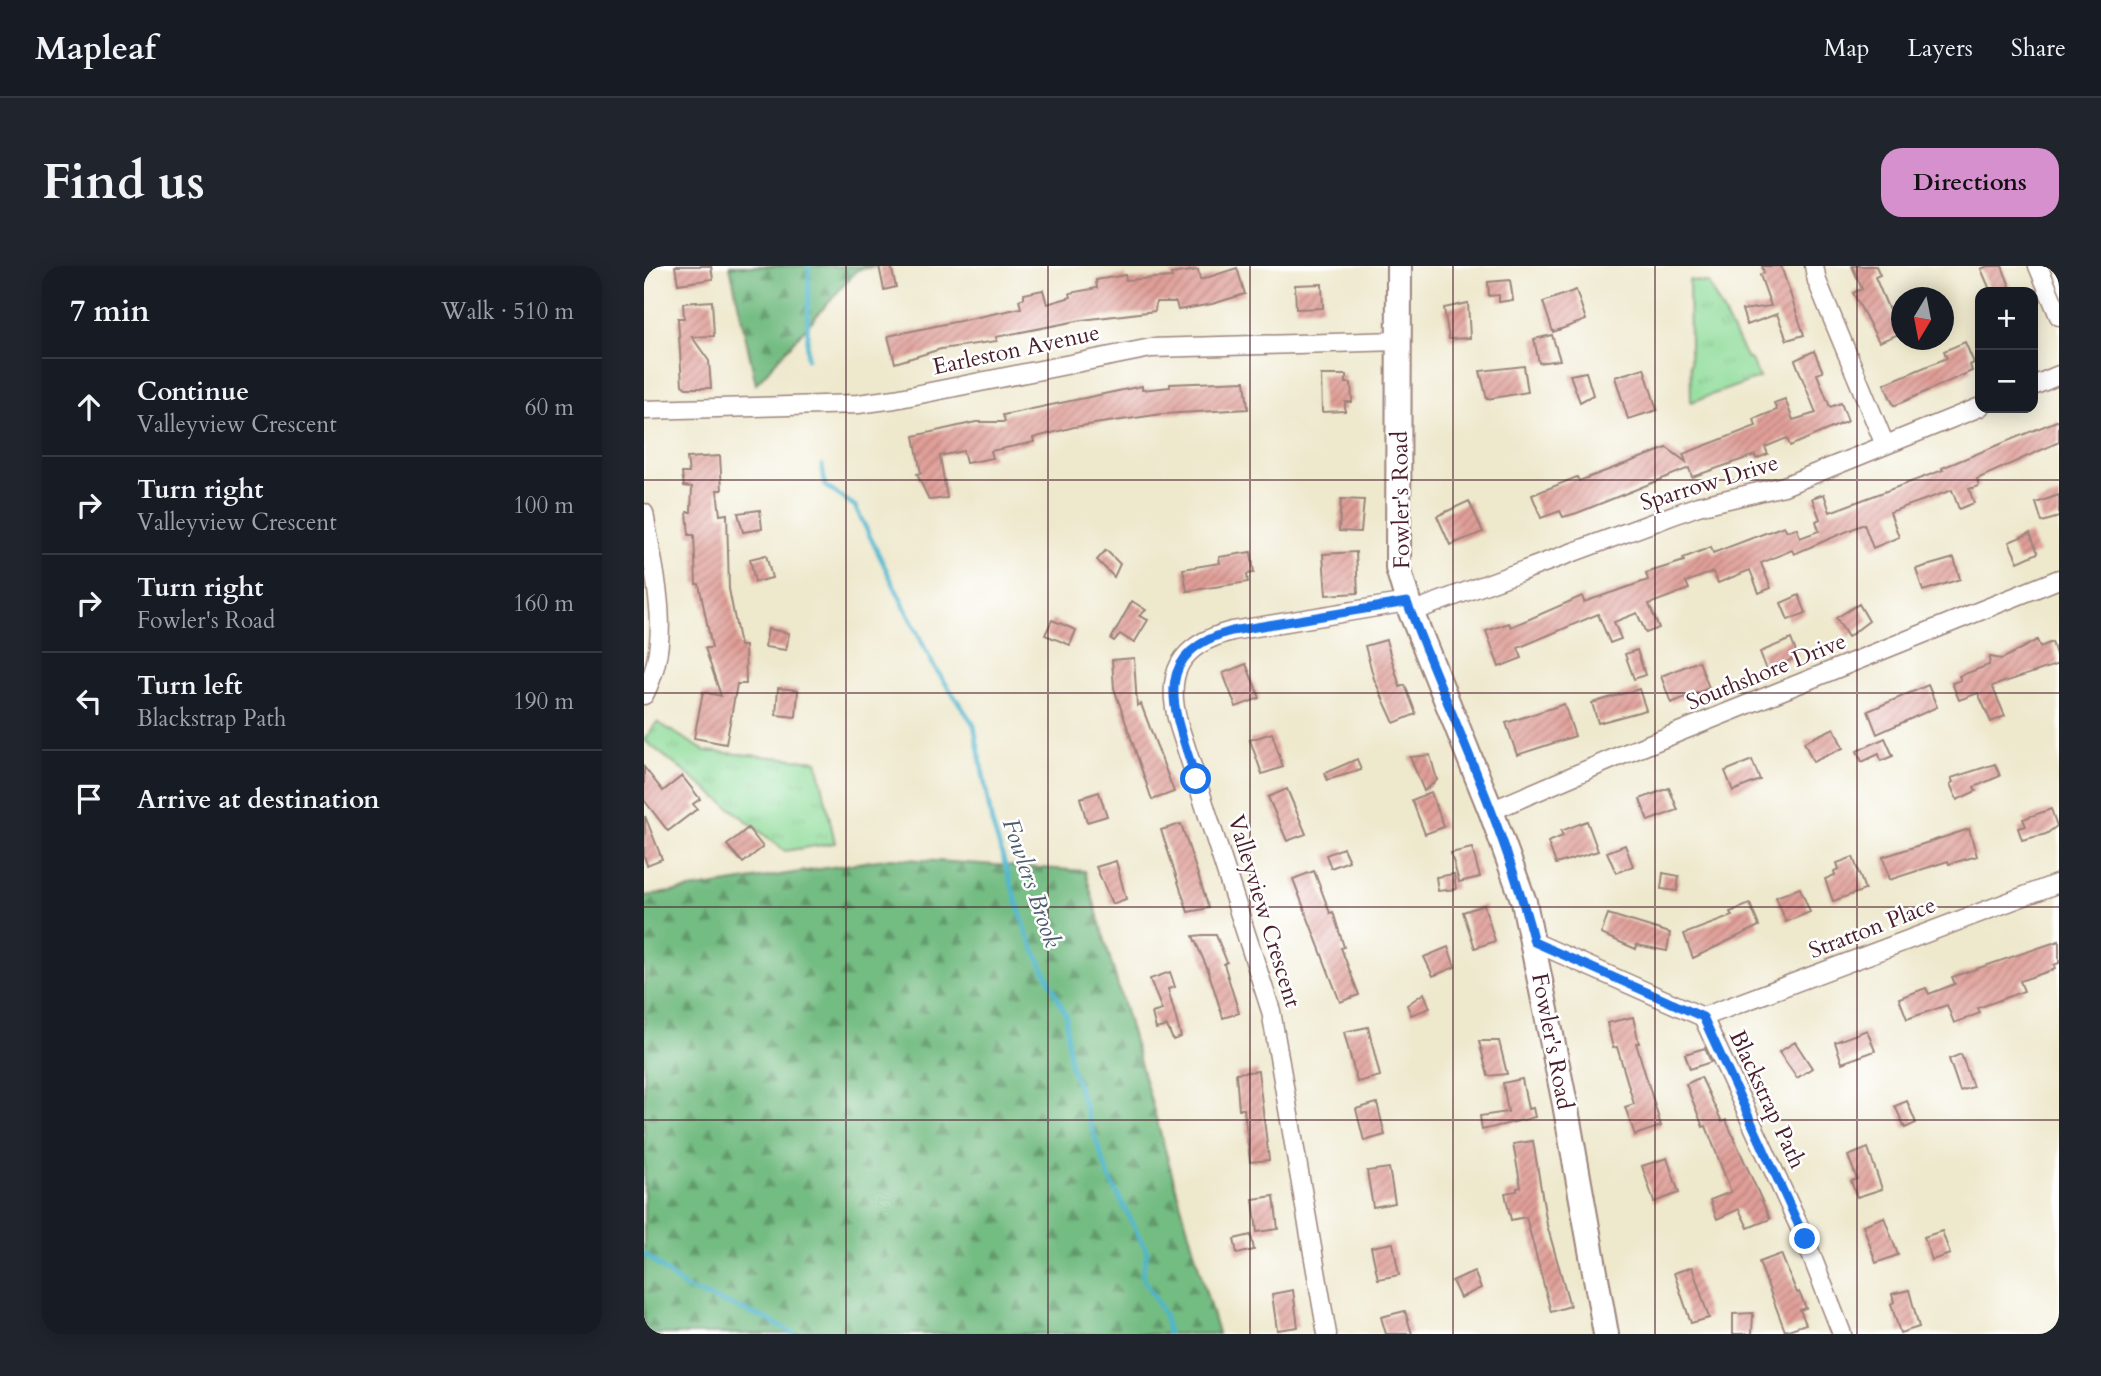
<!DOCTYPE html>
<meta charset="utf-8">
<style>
:root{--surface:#171b24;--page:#20242c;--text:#f1f3f6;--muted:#9ea1a6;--line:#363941;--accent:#d690ce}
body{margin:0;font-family:Cardo,serif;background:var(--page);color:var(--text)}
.controls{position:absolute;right:21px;top:21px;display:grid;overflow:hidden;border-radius:14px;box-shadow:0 4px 18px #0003}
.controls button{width:63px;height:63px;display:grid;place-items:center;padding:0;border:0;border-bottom:2px solid var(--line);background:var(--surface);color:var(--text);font:35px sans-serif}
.compass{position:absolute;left:1247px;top:21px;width:63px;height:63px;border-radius:50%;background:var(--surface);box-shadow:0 4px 18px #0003;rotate:190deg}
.stop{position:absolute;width:21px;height:21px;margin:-16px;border:5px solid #1a73e8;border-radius:50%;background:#fff}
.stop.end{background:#1a73e8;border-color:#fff;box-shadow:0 2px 7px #0008}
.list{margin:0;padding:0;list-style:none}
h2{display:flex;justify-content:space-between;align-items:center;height:91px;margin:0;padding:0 28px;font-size:30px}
h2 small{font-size:23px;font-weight:400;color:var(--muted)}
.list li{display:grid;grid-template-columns:46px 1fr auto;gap:21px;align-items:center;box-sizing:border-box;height:98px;padding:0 28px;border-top:2px solid var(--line)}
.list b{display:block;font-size:26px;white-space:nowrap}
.list p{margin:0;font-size:23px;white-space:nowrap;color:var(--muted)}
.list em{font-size:23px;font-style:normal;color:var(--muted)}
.icon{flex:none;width:38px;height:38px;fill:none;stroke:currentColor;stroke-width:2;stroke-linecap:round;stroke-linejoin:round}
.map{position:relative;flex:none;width:1415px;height:1068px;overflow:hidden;border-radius:21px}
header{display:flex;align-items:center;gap:42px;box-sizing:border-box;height:98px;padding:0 35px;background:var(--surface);border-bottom:2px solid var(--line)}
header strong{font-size:33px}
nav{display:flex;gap:38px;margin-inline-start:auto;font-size:24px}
.intro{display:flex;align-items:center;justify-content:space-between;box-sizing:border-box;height:168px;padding:0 42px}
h1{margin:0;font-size:49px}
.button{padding:18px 32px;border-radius:21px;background:var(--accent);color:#111;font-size:24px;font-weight:700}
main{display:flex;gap:42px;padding:0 42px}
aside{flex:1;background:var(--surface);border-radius:21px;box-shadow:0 4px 18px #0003}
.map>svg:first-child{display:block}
.forest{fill:url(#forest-firs);stroke:#5e6e56;stroke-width:2}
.park{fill:url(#park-tufts);stroke:#6c7e62;stroke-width:2}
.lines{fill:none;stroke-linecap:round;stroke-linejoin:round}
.stream{stroke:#4eb5cc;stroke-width:4.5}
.building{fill:url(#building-hatch)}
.street-casing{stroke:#9c847c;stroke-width:21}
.secondary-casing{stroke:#9c847c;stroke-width:28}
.street{stroke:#fff;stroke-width:18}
.secondary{stroke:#fff;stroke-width:24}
.route{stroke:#1a73e8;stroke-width:9}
.grid{fill:none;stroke:#4a1f2b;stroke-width:2;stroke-opacity:0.55}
.labels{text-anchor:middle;stroke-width:5;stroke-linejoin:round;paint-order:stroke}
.street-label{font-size:23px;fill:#4a1f2b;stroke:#fff}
.water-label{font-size:24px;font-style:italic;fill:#4c5b6b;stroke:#fff}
</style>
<header>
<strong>Mapleaf</strong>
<nav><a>Map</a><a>Layers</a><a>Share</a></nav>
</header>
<div class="intro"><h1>Find us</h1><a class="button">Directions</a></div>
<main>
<aside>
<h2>7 min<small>Walk · 510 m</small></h2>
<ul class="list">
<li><svg class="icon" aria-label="ahead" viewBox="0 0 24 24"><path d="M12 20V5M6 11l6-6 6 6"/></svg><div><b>Continue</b><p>Valleyview Crescent</p></div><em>60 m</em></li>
<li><svg class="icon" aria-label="right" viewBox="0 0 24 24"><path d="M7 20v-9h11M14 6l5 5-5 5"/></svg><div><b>Turn right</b><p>Valleyview Crescent</p></div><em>100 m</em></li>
<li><svg class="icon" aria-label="right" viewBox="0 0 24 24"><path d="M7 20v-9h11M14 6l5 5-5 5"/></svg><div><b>Turn right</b><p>Fowler's Road</p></div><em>160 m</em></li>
<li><svg class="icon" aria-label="left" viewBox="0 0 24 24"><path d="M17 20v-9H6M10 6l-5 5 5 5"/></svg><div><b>Turn left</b><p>Blackstrap Path</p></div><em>190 m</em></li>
<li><svg class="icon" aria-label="arrive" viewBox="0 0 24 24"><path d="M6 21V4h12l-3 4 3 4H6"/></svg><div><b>Arrive at destination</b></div></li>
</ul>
</aside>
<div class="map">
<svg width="1415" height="1068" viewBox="0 0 1415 1068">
<defs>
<pattern id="forest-firs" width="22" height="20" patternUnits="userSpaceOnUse" patternTransform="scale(1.75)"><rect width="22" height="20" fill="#73bc82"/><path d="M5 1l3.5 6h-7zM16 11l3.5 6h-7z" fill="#60986b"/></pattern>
<pattern id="park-tufts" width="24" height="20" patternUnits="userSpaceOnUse" patternTransform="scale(1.75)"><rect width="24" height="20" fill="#8fdc9a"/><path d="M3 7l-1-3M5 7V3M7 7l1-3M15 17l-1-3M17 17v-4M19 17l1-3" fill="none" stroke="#7dbc85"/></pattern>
<pattern id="building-hatch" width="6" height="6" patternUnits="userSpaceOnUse" patternTransform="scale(1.75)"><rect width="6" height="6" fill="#e09f98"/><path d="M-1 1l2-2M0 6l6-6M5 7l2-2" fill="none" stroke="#b8817c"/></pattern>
</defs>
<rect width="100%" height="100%" fill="#fff"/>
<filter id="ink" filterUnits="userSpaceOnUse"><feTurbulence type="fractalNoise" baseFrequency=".0143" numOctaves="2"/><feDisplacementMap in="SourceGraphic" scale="14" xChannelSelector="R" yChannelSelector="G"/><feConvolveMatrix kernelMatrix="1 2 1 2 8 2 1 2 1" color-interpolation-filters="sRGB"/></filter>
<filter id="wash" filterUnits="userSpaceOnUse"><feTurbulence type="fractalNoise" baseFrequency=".00686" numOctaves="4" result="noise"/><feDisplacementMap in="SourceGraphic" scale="28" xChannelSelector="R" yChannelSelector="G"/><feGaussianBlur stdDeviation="1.57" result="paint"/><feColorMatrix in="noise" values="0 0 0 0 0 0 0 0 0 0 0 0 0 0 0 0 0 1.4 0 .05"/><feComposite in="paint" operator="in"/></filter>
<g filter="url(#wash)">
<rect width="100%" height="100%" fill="#eee8cc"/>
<!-- forest -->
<path class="forest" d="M 86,0 L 234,0 L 213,4 L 112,118 Z
M 247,592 L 441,605 L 574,1068 L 0,1068 L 0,630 Z"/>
<!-- park -->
<path class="park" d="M 1045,14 L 1064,17 L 1103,93 L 1107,94 L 1115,112 L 1047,136 Z
M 13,456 L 61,485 L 173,495 L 191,577 L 141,585 L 0,474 Z"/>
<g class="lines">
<!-- stream -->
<path class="stream" d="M 163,93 L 165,0
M 178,199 L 181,220 L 211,240 L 289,399 L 330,459 L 348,557 L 383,668 L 422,749 L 426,798 L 464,909 L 503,986 L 498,1009 L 521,1051 L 524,1068
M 0,987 L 41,1022 L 121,1052 L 150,1068"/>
</g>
<g id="blocks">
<!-- building -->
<path class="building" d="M 31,0 L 67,0 L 69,13 L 34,18 Z
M 235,0 L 247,0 L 252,21 L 240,24 Z
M 1118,0 L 1137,0 L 1160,69 L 1143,74 L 1133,48 L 1103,59 L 1098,44 L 1127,40 L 1116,9 L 1120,7 Z
M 1208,0 L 1232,0 L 1236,9 L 1231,11 L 1255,68 L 1235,76 L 1209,27 L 1218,23 Z
M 1344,0 L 1358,0 L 1367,23 L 1347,26 L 1337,3 Z
M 593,2 L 601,28 L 568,38 L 534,44 L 532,36 L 512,36 L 511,45 L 438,54 L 352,71 L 353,75 L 297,83 L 251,97 L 244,70 L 377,42 L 375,34 L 380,32 L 380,28 L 399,24 L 403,38 L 427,31 L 426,27 L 453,22 L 452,14 L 481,9 L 482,14 L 528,11 L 527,8 L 554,4 L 556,14 Z
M 866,14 L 869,34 L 855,36 L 855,29 L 845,30 L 844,16 Z
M 678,18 L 679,42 L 652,43 L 651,19 Z
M 932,24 L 942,54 L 909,66 L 899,36 Z
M 68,35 L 70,70 L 48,71 L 65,95 L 67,122 L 42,122 L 38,119 L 34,52 L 40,52 L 39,37 Z
M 824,37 L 826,72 L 805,73 L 800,42 Z
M 908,69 L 916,94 L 895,97 L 890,73 Z
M 1321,76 L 1330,97 L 1326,99 L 1328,105 L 1250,140 L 1240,118 L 1303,92 L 1300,85 Z
M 1170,85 L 1179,106 L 1173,108 L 1186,141 L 1197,137 L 1204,155 L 1146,180 L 1143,172 L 1121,181 L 1124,188 L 1112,193 L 1111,189 L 1048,211 L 1045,202 L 933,247 L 919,251 L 916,245 L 897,252 L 888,229 L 933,211 L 935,215 L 1023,182 L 1042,196 L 1039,188 L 1112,160 L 1110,153 L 1133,144 L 1130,137 L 1141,133 L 1149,154 L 1172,147 L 1151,94 Z
M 880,100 L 884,126 L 843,133 L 836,105 Z
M 1000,102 L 1013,144 L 984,153 L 971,111 Z
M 942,106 L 949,129 L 936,136 L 926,109 Z
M 677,109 L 702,109 L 702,117 L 707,117 L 708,136 L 701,136 L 701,145 L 678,146 Z
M 601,115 L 604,143 L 518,148 L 430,161 L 389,172 L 390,176 L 347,185 L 349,192 L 322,197 L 319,185 L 296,190 L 303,232 L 285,234 L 273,208 L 277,207 L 270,170 L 332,156 L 361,156 L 359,149 L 498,120 L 498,124 L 526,121 L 526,118 Z
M 1415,154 L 1415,176 L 1333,213 L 1335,220 L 1325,223 L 1330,237 L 1315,243 L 1308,224 L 1246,246 L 1255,271 L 1229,282 L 1220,258 L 1150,288 L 1148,284 L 1117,297 L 1127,322 L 1115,327 L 1106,304 L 1074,317 L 1069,306 L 1042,316 L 1045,323 L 1005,338 L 1015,362 L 1002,367 L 993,347 L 970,356 L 977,373 L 966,377 L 954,348 L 874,382 L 878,392 L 855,401 L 842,365 L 865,357 L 867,361 L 938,330 L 940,336 L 1004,314 L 1002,307 L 1040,295 L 1039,292 L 1067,281 L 1069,287 L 1140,260 L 1143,265 L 1153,262 L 1156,272 L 1175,265 L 1172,255 L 1176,253 L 1168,232 L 1180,228 L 1186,246 L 1299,204 L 1298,202 Z
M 76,190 L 78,224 L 73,224 L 76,249 L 83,248 L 85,323 L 96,380 L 101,380 L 102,418 L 93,418 L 82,478 L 50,472 L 59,426 L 77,430 L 61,382 L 68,382 L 55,318 L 52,318 L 50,269 L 45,269 L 43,246 L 47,246 L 48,221 L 40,220 L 38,207 L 45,207 L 43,192 Z
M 1415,229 L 1415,251 L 1398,256 L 1392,237 Z
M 697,233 L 720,234 L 717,266 L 695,265 Z
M 825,235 L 839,266 L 806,279 L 793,250 Z
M 116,244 L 118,263 L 99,266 L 94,247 Z
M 1386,267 L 1394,287 L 1374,296 L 1365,276 Z
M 462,284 L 476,298 L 470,311 L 453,294 Z
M 607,286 L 610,307 L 603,308 L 604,316 L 543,325 L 539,303 L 576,297 L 575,291 Z
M 712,286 L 714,327 L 682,329 L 679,288 Z
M 122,289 L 128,312 L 111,316 L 106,293 Z
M 1310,292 L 1316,313 L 1279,325 L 1272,303 Z
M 1155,329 L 1162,347 L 1144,354 L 1137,337 Z
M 488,335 L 502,344 L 495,350 L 504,354 L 490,377 L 476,368 L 470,375 L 467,373 Z
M 1215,338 L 1225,355 L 1204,371 L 1192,352 Z
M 408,354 L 432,364 L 426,379 L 401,369 Z
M 124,363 L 145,367 L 142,384 L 121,381 Z
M 1147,373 L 1154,391 L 1123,404 L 1116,386 Z
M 742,374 L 756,421 L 761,419 L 772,448 L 750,457 L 730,413 L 721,380 Z
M 1393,374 L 1396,381 L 1408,376 L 1415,398 L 1348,420 L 1361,450 L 1347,456 L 1334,427 L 1315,434 L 1308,417 L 1317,414 L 1315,410 L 1345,399 L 1346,391 L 1358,393 Z
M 993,384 L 1001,409 L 990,413 L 981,388 Z
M 490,392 L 493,440 L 497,438 L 530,526 L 508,534 L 470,422 L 468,394 Z
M 1055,395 L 1065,422 L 1027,437 L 1017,410 Z
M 602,398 L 616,432 L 592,441 L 579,407 Z
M 1284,419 L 1293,441 L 1233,468 L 1224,445 Z
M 134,422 L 154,424 L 152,451 L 132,449 Z
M 995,423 L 1002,444 L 954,457 L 948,437 Z
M 920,438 L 931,470 L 873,489 L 862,457 Z
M 1190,462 L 1199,482 L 1169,496 L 1160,476 Z
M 628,467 L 639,501 L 618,508 L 606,474 Z
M 1241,472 L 1249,490 L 1237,495 L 1235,488 L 1218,496 L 1213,485 Z
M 786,489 L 793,514 L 780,525 L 766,491 Z
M 713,493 L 717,504 L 683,514 L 681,507 Z
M 1108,494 L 1116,514 L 1089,525 L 1081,505 Z
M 1351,498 L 1356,510 L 1330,521 L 1332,525 L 1313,534 L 1306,518 L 1309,516 L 1307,512 Z
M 0,501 L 19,525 L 38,510 L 56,533 L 49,538 L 53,543 L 24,565 L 0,534 Z
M 1025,522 L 1034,544 L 1004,555 L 996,533 Z
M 643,523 L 662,568 L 643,575 L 624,531 Z
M 455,526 L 463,550 L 443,556 L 436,532 Z
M 787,526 L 800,561 L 781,568 L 768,534 Z
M 1407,543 L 1413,560 L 1402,568 L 1378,574 L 1374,562 L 1382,560 L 1379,553 Z
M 1,550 L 18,593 L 3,599 L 0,590 Z
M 943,555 L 954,585 L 912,598 L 904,576 L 919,570 L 917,565 Z
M 537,558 L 565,642 L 544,646 L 517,564 Z
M 104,562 L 119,581 L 99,597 L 83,579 Z
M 1325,563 L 1333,590 L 1305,598 L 1304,595 L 1245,614 L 1239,591 Z
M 981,579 L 989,600 L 972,607 L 963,586 Z
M 699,582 L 705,595 L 687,602 L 682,589 Z
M 828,582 L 836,611 L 815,616 L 807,587 Z
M 1209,591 L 1221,624 L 1189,635 L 1181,613 L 1191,609 L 1190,605 L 1195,603 L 1193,597 Z
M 472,595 L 482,633 L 468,638 L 452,601 Z
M 670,605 L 686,647 L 689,646 L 700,681 L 697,682 L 715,729 L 696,736 L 649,613 Z
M 1019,607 L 1035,610 L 1033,625 L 1017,623 Z
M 810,608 L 812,623 L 794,625 L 792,611 Z
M 1156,622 L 1166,646 L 1142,656 L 1132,631 Z
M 1106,638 L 1115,660 L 1049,692 L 1040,668 L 1088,650 L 1086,646 Z
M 840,639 L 851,675 L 831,682 L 819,646 Z
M 964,648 L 1026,667 L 1023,685 L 993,679 L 992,683 L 957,668 Z
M 559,669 L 572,669 L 583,696 L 580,698 L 595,747 L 579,752 L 564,704 L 549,670 Z
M 1415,675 L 1415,697 L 1410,699 L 1411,703 L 1376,715 L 1380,725 L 1334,742 L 1336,747 L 1310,757 L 1303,739 L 1263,753 L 1255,732 L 1282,722 L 1285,728 L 1311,718 L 1308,711 Z
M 804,681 L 811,701 L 789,710 L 780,691 Z
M 526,706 L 531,721 L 524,723 L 537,771 L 529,774 L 523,760 L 512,763 L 508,747 L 518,744 L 506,713 Z
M 780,727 L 786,742 L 767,749 L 763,739 Z
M 989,751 L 995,777 L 992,777 L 1017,860 L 991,869 L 981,841 L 990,838 L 973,781 L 969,782 L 963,757 Z
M 724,761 L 736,810 L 713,816 L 700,766 Z
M 1223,764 L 1231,785 L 1198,797 L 1191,776 Z
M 835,775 L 855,775 L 863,808 L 844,810 Z
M 1151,776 L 1168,802 L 1153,812 L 1135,786 Z
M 1061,782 L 1067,796 L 1046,803 L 1041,788 Z
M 1317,788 L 1329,821 L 1316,825 L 1305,793 Z
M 614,805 L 625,894 L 606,896 L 600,843 L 595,843 L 592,807 Z
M 1057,811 L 1078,856 L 1082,854 L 1126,953 L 1104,962 L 1095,943 L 1073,953 L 1066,934 L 1087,926 L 1062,860 L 1059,861 L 1042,818 Z
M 878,813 L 884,843 L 889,842 L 891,851 L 838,864 L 836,850 L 864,846 L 859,817 Z
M 1263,835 L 1272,857 L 1261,862 L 1251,840 Z
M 733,837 L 741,869 L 720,875 L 712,843 Z
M 889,875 L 903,959 L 926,1040 L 907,1046 L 882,951 L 867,954 L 861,927 L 873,925 L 873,922 L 877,921 L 869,878 Z
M 1224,882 L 1238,923 L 1213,931 L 1207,915 L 1213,913 L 1204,890 Z
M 1023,892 L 1035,927 L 1010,936 L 998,900 Z
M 745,902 L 751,937 L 729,941 L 723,905 Z
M 630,930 L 634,963 L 613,966 L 609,933 Z
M 1240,951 L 1254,989 L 1232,997 L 1219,959 Z
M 1298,965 L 1306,988 L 1288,994 L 1280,971 Z
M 607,969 L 610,984 L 593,988 L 590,973 Z
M 749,977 L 755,1009 L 734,1013 L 727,981 Z
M 1137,988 L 1153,1027 L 1155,1026 L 1162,1042 L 1156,1044 L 1162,1058 L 1141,1065 L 1115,996 Z
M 1048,1001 L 1065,1052 L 1047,1057 L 1030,1007 Z
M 830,1005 L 837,1022 L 816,1032 L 808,1015 Z
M 649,1024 L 654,1061 L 633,1064 L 628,1028 Z
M 1265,1024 L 1275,1061 L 1256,1067 L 1247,1038 L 1250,1036 L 1248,1028 Z
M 761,1045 L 768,1068 L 742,1068 L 737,1051 Z
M 1109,1047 L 1108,1068 L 1089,1068 L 1089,1048 Z"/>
</g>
</g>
<g filter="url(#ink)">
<use href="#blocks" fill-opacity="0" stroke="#9c847c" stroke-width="2"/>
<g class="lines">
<!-- street casing -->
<g class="street-casing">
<path id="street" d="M 1170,0 L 1173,15 L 1241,179
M 1394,0 L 1415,50
M 1389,120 L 1415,109
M 0,144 L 214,138 L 251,133 L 507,82 L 756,75
M 0,247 C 10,308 30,372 0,429
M 767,346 L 1054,240 L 1140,220 L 1336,141
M 847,545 L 973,491 L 1415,313
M 890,676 L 1059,751 L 1161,973 L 1198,1068
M 1059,751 L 1415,617
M 683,1068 L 627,745 L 535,460 C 520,407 535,379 588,365 L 763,336"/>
</g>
<!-- secondary casing -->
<g class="secondary-casing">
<path id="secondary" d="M 755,0 L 754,302 L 767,346 L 847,545 L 880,636 L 921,838 L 962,1068"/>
</g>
<!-- street -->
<use href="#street" class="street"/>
<!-- secondary -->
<use href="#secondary" class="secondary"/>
</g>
</g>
<g class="lines" filter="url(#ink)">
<!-- route -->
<path class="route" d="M 552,513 C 532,450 501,388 588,365 L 763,336 C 806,449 860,558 890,676 L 1059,751 L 1161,973"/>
</g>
<!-- grid -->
<path class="grid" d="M 202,0 L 202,1068M 404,0 L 404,1068M 606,0 L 606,1068M 809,0 L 809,1068M 1011,0 L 1011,1068M 1213,0 L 1213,1068M 0,214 L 1415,214M 0,427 L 1415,427M 0,641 L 1415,641M 0,854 L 1415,854"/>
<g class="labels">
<!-- street labels -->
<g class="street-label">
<text transform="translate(372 83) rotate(-12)" y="8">Earleston Avenue</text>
<text transform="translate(1065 216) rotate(-17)" y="8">Sparrow Drive</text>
<text transform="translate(756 234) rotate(-91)" y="8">Fowler's Road</text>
<text transform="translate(1122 405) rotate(-22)" y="8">Southshore Drive</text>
<text transform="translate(621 645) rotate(73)" y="8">Valleyview Crescent</text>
<text transform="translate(1228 661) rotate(-21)" y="8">Stratton Place</text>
<text transform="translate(909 775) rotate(79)" y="8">Fowler's Road</text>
<text transform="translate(1124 833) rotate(65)" y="8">Blackstrap Path</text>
</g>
<!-- water labels -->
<g class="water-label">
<text transform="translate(388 617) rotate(71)" y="8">Fowlers Brook</text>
</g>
</g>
</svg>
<div class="controls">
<button>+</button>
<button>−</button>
</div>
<svg class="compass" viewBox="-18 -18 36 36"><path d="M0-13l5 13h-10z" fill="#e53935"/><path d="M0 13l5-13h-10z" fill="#9ea1a6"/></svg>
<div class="stop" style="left:552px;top:513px"></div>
<div class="stop end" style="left:1161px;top:973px"></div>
</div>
</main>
